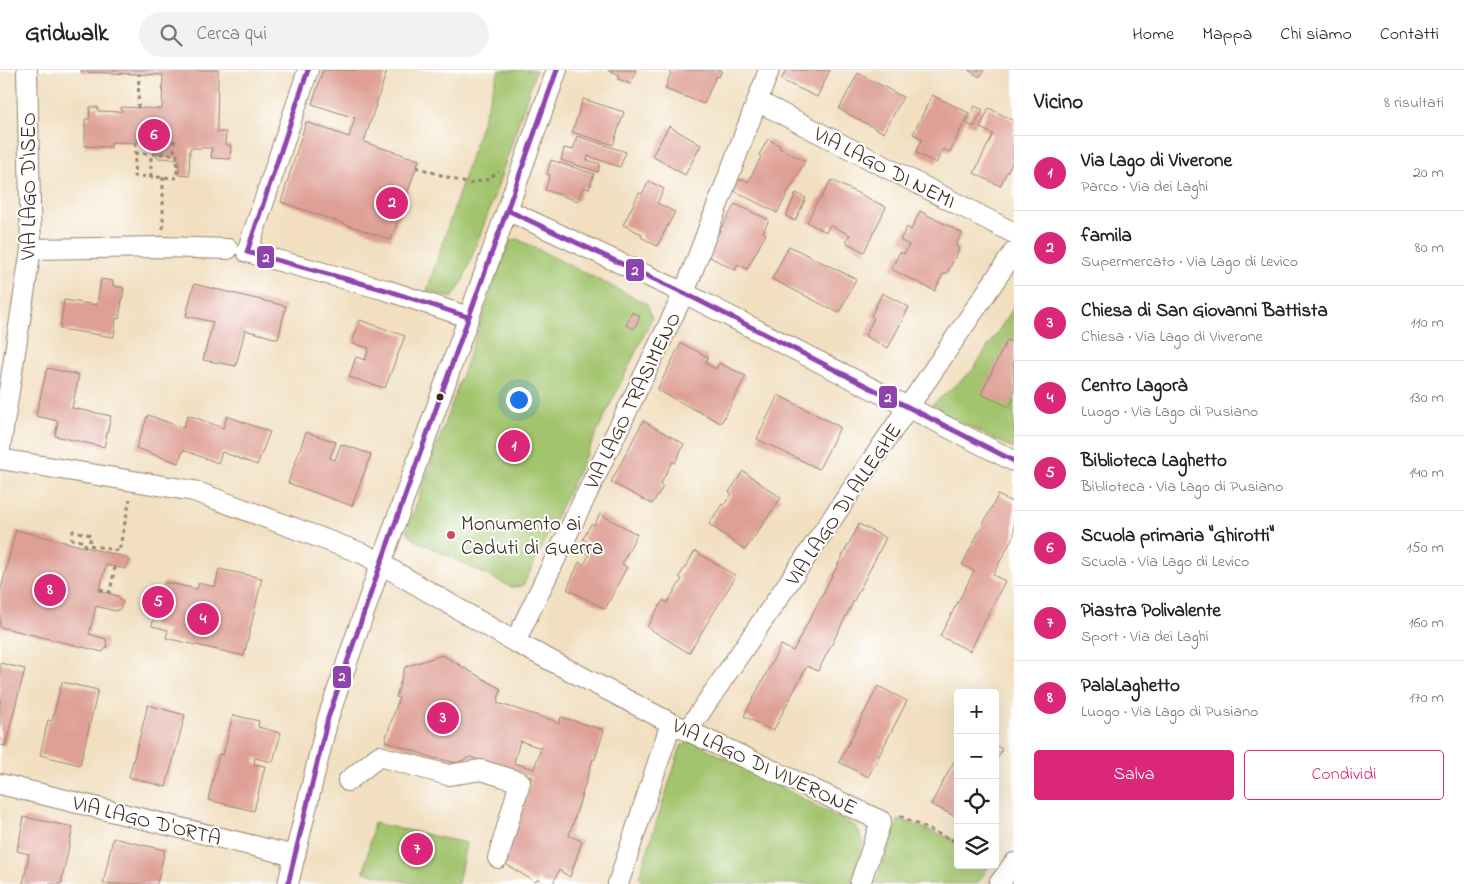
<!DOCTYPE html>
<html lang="it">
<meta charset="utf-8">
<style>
:root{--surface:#fff;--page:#f2f2f2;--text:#222;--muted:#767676;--line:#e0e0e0;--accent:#db2777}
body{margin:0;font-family:"Indie Flower",sans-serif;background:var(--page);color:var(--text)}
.controls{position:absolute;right:15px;bottom:15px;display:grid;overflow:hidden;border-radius:5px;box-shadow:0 5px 20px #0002}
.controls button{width:45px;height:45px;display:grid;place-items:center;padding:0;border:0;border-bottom:1px solid var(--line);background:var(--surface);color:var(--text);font:25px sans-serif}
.you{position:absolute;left:518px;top:329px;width:18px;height:18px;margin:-12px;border:4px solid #fff;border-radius:50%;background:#1a73e8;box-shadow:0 0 0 8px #1a73e833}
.badge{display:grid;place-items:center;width:32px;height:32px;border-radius:50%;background:var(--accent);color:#fff;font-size:16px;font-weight:700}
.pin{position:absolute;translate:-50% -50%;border:2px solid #fff;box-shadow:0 1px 5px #0006}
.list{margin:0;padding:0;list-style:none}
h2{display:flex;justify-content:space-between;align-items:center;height:65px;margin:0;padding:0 20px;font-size:21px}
h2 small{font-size:16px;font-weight:400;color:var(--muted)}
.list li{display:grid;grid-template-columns:32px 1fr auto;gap:15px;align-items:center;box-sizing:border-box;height:75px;padding:0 20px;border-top:1px solid var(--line)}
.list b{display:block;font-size:19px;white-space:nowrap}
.list p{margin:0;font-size:16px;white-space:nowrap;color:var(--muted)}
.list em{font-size:16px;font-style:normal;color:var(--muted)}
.actions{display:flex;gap:10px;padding:15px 20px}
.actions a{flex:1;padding:11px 0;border:1px solid var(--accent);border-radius:5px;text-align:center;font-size:18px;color:var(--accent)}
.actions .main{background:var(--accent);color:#fff}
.icon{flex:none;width:28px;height:28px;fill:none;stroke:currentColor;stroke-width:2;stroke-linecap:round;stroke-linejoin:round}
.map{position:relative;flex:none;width:1014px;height:814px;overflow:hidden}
header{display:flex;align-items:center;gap:30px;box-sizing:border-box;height:70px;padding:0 25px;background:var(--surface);border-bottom:1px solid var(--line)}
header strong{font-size:24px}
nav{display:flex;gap:28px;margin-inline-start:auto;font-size:18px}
.search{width:350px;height:45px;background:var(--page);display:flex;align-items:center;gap:12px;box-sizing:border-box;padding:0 18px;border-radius:28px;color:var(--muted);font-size:19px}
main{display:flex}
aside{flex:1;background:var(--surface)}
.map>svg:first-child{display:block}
.green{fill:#a2c46d;stroke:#6e7746}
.building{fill:#dea096;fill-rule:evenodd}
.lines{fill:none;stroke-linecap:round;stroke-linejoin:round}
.minor-casing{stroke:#96846f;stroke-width:22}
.path{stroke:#96846f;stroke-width:3;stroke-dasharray:4 4;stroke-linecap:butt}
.minor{stroke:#fff;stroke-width:20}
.bus-1-casing{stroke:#fff;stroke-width:9}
.bus-1{stroke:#8e44ad;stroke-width:5}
.bus-dot{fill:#3b2a1e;stroke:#fff;stroke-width:2}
.poi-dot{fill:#d1495b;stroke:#fff;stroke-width:2}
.labels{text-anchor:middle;stroke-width:4;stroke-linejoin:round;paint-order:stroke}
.street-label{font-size:21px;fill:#3b2a1e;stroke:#fff}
.poi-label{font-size:21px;fill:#3b2a1e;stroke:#fff;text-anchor:start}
.line-badge{stroke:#fff;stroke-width:2}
.badge-label{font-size:14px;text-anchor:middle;font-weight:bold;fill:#fff}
</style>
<header>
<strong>Gridwalk</strong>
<div class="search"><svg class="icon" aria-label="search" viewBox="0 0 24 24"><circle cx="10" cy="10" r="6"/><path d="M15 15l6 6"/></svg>Cerca qui</div>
<nav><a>Home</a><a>Mappa</a><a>Chi siamo</a><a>Contatti</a></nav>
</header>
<main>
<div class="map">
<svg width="1014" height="814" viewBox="0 0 1014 814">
<rect width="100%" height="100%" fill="#fff"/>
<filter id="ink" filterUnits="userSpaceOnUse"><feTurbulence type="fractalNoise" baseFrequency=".02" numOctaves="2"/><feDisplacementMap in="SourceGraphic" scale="10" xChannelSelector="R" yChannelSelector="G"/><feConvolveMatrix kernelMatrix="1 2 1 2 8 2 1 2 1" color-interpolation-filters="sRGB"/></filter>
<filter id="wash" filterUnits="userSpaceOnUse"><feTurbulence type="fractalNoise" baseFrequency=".0096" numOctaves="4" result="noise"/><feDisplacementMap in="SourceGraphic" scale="20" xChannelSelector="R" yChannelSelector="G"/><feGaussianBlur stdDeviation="1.12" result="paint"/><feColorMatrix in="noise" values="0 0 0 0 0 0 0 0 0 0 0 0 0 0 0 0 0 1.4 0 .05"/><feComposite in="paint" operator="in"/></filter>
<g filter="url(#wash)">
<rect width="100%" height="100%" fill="#f1dfc0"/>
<!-- green -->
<path class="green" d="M 499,0 L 536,0 L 493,130 L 462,213 L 452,228 L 427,221 Z
M 517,169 L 647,234 L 652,248 L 523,516 L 511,517 L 412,468 L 407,461 L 509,171 Z
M 1014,237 L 1014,379 L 930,337 L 972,301 Z
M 692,671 L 857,757 L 863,774 L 850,814 L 643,814 L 639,807 L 681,676 Z
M 899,749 L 958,771 L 958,795 L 989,796 L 977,814 L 875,814 Z
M 374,753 L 466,773 L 458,814 L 415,814 L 364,802 Z"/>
<g id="blocks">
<!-- building -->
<path class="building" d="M 81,0 L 218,0 L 217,62 L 226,62 L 225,75 L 231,75 L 230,89 L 211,88 L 212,78 L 190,78 L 189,106 L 179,105 L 179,89 L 157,88 L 157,83 L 163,83 L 163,69 L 138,68 L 138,73 L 111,72 L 111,77 L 85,76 L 85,49 L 89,49 L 90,37 L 98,37 L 98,41 L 121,42 L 121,37 L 162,39 L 163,5 L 81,2 Z
M 323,0 L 387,0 L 364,72 L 419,90 L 391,170 L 281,132 L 306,52 L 349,67 L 355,48 L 312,34 Z
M 608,0 L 636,0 L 631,14 L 618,9 L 620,5 Z
M 672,0 L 722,0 L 719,7 L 716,6 L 704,34 L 665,19 Z
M 786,0 L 830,0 L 817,27 L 781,10 Z
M 968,0 L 984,0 L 980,7 Z
M 858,3 L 903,27 L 884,63 L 839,39 Z
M 932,25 L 969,43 L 950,82 L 943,79 L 936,93 L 916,83 L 922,69 L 913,64 Z
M 583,29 L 624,42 L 613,75 L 572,62 Z
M 975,36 L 983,40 L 974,57 L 966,53 Z
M 989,38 L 1014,51 L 1014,89 L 1000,116 L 974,103 L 993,64 L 980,58 Z
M 669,56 L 701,75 L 685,105 L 652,86 Z
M 577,66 L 626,82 L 620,97 L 588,86 L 587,90 L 600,94 L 598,102 L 561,90 L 564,78 L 573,80 Z
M 768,69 L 781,76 L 779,78 L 805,91 L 777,143 L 725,116 L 730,106 L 741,111 L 742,109 L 748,112 L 761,87 L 759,85 Z
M 551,90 L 594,104 L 589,119 L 583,117 L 578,131 L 545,120 L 550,105 L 547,104 Z
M 831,110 L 886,137 L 864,182 L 846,172 L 850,165 L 830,155 L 826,162 L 807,152 L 819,128 L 821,129 Z
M 649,111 L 664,119 L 657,133 L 675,142 L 657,176 L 641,167 L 642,164 L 623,155 L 639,123 L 642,124 Z
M 796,123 L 806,128 L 795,151 L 786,146 Z
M 735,134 L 769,150 L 763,162 L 766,164 L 747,199 L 738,194 L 735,200 L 706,185 Z
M 920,141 L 962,163 L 956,175 L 959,180 L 947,203 L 942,205 L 935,221 L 891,199 L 900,182 L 904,184 L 909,175 L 900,170 L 907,157 L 911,160 Z
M 789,176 L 856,209 L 839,243 L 772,209 Z
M 101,209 L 113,211 L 113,216 L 124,218 L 119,249 L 116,248 L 114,267 L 60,259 L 64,230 L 97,235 Z
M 194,214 L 286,236 L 278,269 L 245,260 L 236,296 L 203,290 L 213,252 L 186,246 Z
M 882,223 L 909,237 L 888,278 L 865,266 L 874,248 L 871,246 Z
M 632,242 L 640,246 L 634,259 L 626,255 Z
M 360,250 L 405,266 L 385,318 L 349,307 L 356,287 L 365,290 L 369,278 L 352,273 Z
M 1007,270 L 1014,273 L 1014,327 L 1009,337 L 981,324 Z
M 681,273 L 708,287 L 705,293 L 716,299 L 719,293 L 746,306 L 721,353 L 657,320 Z
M 47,298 L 79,305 L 72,338 L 111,346 L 104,377 L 55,366 L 58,351 L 36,346 Z
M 778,325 L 840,357 L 819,399 L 757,369 Z
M 148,345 L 183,358 L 188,345 L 223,358 L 227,346 L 270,362 L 257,395 L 222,382 L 218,393 L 183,380 L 178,393 L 136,378 Z
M 643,351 L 684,374 L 675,393 L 672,392 L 660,415 L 663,417 L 652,434 L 611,412 Z
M 306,362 L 336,372 L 330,388 L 335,390 L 341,374 L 371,384 L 352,436 L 288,413 Z
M 743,401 L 781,428 L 745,480 L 709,454 L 722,434 L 724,435 L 732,424 L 729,422 Z
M 998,425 L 1014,433 L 1014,465 L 993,505 L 1005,511 L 970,581 L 940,566 L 974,501 L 962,495 Z
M 600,444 L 637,464 L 622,494 L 627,497 L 605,539 L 567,519 L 579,492 L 584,495 L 589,485 L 583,482 L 588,472 L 583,469 L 591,454 L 594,455 Z
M 859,454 L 886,468 L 818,601 L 807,596 L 773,661 L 744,646 L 781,575 L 793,581 Z
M 16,460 L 125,487 L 128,489 L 129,493 L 125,499 L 106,495 L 99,521 L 118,526 L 123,533 L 120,539 L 115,541 L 96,536 L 89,564 L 106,569 L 107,576 L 103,582 L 0,557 L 0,523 Z
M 695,481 L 736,506 L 689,583 L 647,557 L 663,530 L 667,533 L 682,509 L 679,507 Z
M 219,499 L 262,508 L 244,586 L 166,568 L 168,560 L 152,556 L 155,541 L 148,540 L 152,522 L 162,524 L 164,512 L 197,519 L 199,513 L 215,517 Z
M 442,585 L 501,619 L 497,633 L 552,650 L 559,654 L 561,647 L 604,660 L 595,689 L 593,689 L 569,766 L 582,771 L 570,807 L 559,800 L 553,814 L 545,814 L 538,809 L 535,812 L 504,793 L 532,707 L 470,687 L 457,693 L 434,688 L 385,671 L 399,628 L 396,627 L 405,597 ZM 520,671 L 541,678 L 534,699 L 514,693 Z
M 0,593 L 25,599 L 5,676 L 0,675 Z
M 62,612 L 98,620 L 80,695 L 40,685 L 48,650 L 52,651 Z
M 878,616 L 907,631 L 868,707 L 839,692 Z
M 148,635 L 185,645 L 166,717 L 129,707 Z
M 233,645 L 259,651 L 258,657 L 281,663 L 273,692 L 255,688 L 254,694 L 265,696 L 254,741 L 208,730 L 219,684 L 223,685 Z
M 995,675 L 1002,679 L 995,693 Z
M 958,684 L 958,748 L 931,734 Z
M 24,747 L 73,757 L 61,814 L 23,814 L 29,784 L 17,781 Z
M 113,768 L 165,780 L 157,814 L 103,814 Z"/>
</g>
</g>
<g filter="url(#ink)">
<use href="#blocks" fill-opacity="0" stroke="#96846f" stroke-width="1"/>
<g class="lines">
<!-- minor casing -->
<g class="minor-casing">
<path id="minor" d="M 308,0 L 247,182 L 386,220 L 468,247
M 757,31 L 1014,163
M 507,140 L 684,223 L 1014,391
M 31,179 L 162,177 L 228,179
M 0,379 L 31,179 L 27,0
M 0,389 L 194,421 L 364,484 L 515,572 L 671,653 L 881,751 L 860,814
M 515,572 L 684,223 L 769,0
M 688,660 L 1014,182
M 348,711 L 379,686 L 448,705 L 481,700 L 520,712 L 498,788
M 0,714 L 295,786
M 288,814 L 328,648 L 381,493 L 557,0
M 618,814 L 671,653
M 999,814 L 1014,793"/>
</g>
<!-- path -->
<path class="path" d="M 138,38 L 139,4
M 136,73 L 134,106 L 177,108 L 177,85 L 174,84
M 135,83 L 151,84
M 416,97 L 469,114 L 489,109 L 499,101
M 151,107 L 151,84 L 174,84 L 174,66
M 163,159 L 163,107
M 85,477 L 85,472 L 72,469 L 73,461 L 91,465 L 89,475 L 119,481 L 130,429
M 100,519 L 110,522 L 115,497
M 900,746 L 958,773"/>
<!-- minor -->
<use href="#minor" class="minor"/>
<!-- bus-1 casing -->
<g class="bus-1-casing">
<path id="bus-1" d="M 308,0 L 247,182 L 386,220 L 468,247
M 507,140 L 684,223 L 1014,391
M 288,814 L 328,648 L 381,493 L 557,0"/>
</g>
<!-- bus-1 -->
<use href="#bus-1" class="bus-1"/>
</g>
</g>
<!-- markers -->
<circle class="bus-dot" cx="440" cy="327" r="4.5"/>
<circle class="poi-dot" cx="451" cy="465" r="5"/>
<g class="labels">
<!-- street labels -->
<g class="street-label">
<text transform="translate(885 97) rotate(27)" y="7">VIA LAGO DI NEMI</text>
<text transform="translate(28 116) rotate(-90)" y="7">VIA LAGO D'ISEO</text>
<text transform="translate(632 330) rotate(-64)" y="7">VIA LAGO TRASIMENO</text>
<text transform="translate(843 434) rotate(-56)" y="7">VIA LAGO DI ALLEGHE</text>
<text transform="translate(765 696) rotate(25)" y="7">VIA LAGO DI VIVERONE</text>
<text transform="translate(147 750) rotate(14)" y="7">VIA LAGO D'ORTA</text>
</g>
<!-- poi labels -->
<g class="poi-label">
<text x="461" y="460">Monumento ai<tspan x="461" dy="24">Caduti di Guerra</tspan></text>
</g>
</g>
<g class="line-badge">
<rect x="256" y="175" width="19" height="24" rx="5" fill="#8e44ad"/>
<rect x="625" y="188" width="20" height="24" rx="5" fill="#8e44ad"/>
<rect x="878" y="315" width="20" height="24" rx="5" fill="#8e44ad"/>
<rect x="332" y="595" width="20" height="24" rx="5" fill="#8e44ad"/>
</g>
<g class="badge-label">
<text x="266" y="192">2</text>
<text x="635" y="205">2</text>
<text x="888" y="332">2</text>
<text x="342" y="611">2</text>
</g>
</svg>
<div class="controls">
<button>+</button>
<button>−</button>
<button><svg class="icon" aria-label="locate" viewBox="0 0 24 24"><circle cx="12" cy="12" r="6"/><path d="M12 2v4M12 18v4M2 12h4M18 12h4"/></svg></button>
<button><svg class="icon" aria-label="layers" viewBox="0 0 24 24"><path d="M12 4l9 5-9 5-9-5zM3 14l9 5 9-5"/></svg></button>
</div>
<div class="you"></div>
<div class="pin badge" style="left:514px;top:376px">1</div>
<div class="pin badge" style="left:392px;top:133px">2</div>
<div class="pin badge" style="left:443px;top:648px">3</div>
<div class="pin badge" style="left:203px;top:549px">4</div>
<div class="pin badge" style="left:158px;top:532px">5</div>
<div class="pin badge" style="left:154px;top:65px">6</div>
<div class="pin badge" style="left:417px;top:779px">7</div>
<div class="pin badge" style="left:50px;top:520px">8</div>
</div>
<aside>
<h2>Vicino<small>8 risultati</small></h2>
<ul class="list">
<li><span class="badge">1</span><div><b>Via Lago di Viverone</b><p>Parco · Via dei Laghi</p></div><em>20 m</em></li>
<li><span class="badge">2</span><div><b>famila</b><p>Supermercato · Via Lago di Levico</p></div><em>80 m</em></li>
<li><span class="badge">3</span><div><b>Chiesa di San Giovanni Battista</b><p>Chiesa · Via Lago di Viverone</p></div><em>110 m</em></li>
<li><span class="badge">4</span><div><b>Centro Lagorà</b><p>Luogo · Via Lago di Pusiano</p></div><em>130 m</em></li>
<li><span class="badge">5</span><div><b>Biblioteca Laghetto</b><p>Biblioteca · Via Lago di Pusiano</p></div><em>140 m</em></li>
<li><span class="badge">6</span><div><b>Scuola primaria &quot;Ghirotti&quot;</b><p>Scuola · Via Lago di Levico</p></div><em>150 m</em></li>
<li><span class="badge">7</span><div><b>Piastra Polivalente</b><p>Sport · Via dei Laghi</p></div><em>160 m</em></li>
<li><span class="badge">8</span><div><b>PalaLaghetto</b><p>Luogo · Via Lago di Pusiano</p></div><em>170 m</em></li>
</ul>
<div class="actions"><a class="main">Salva</a><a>Condividi</a></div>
</aside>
</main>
